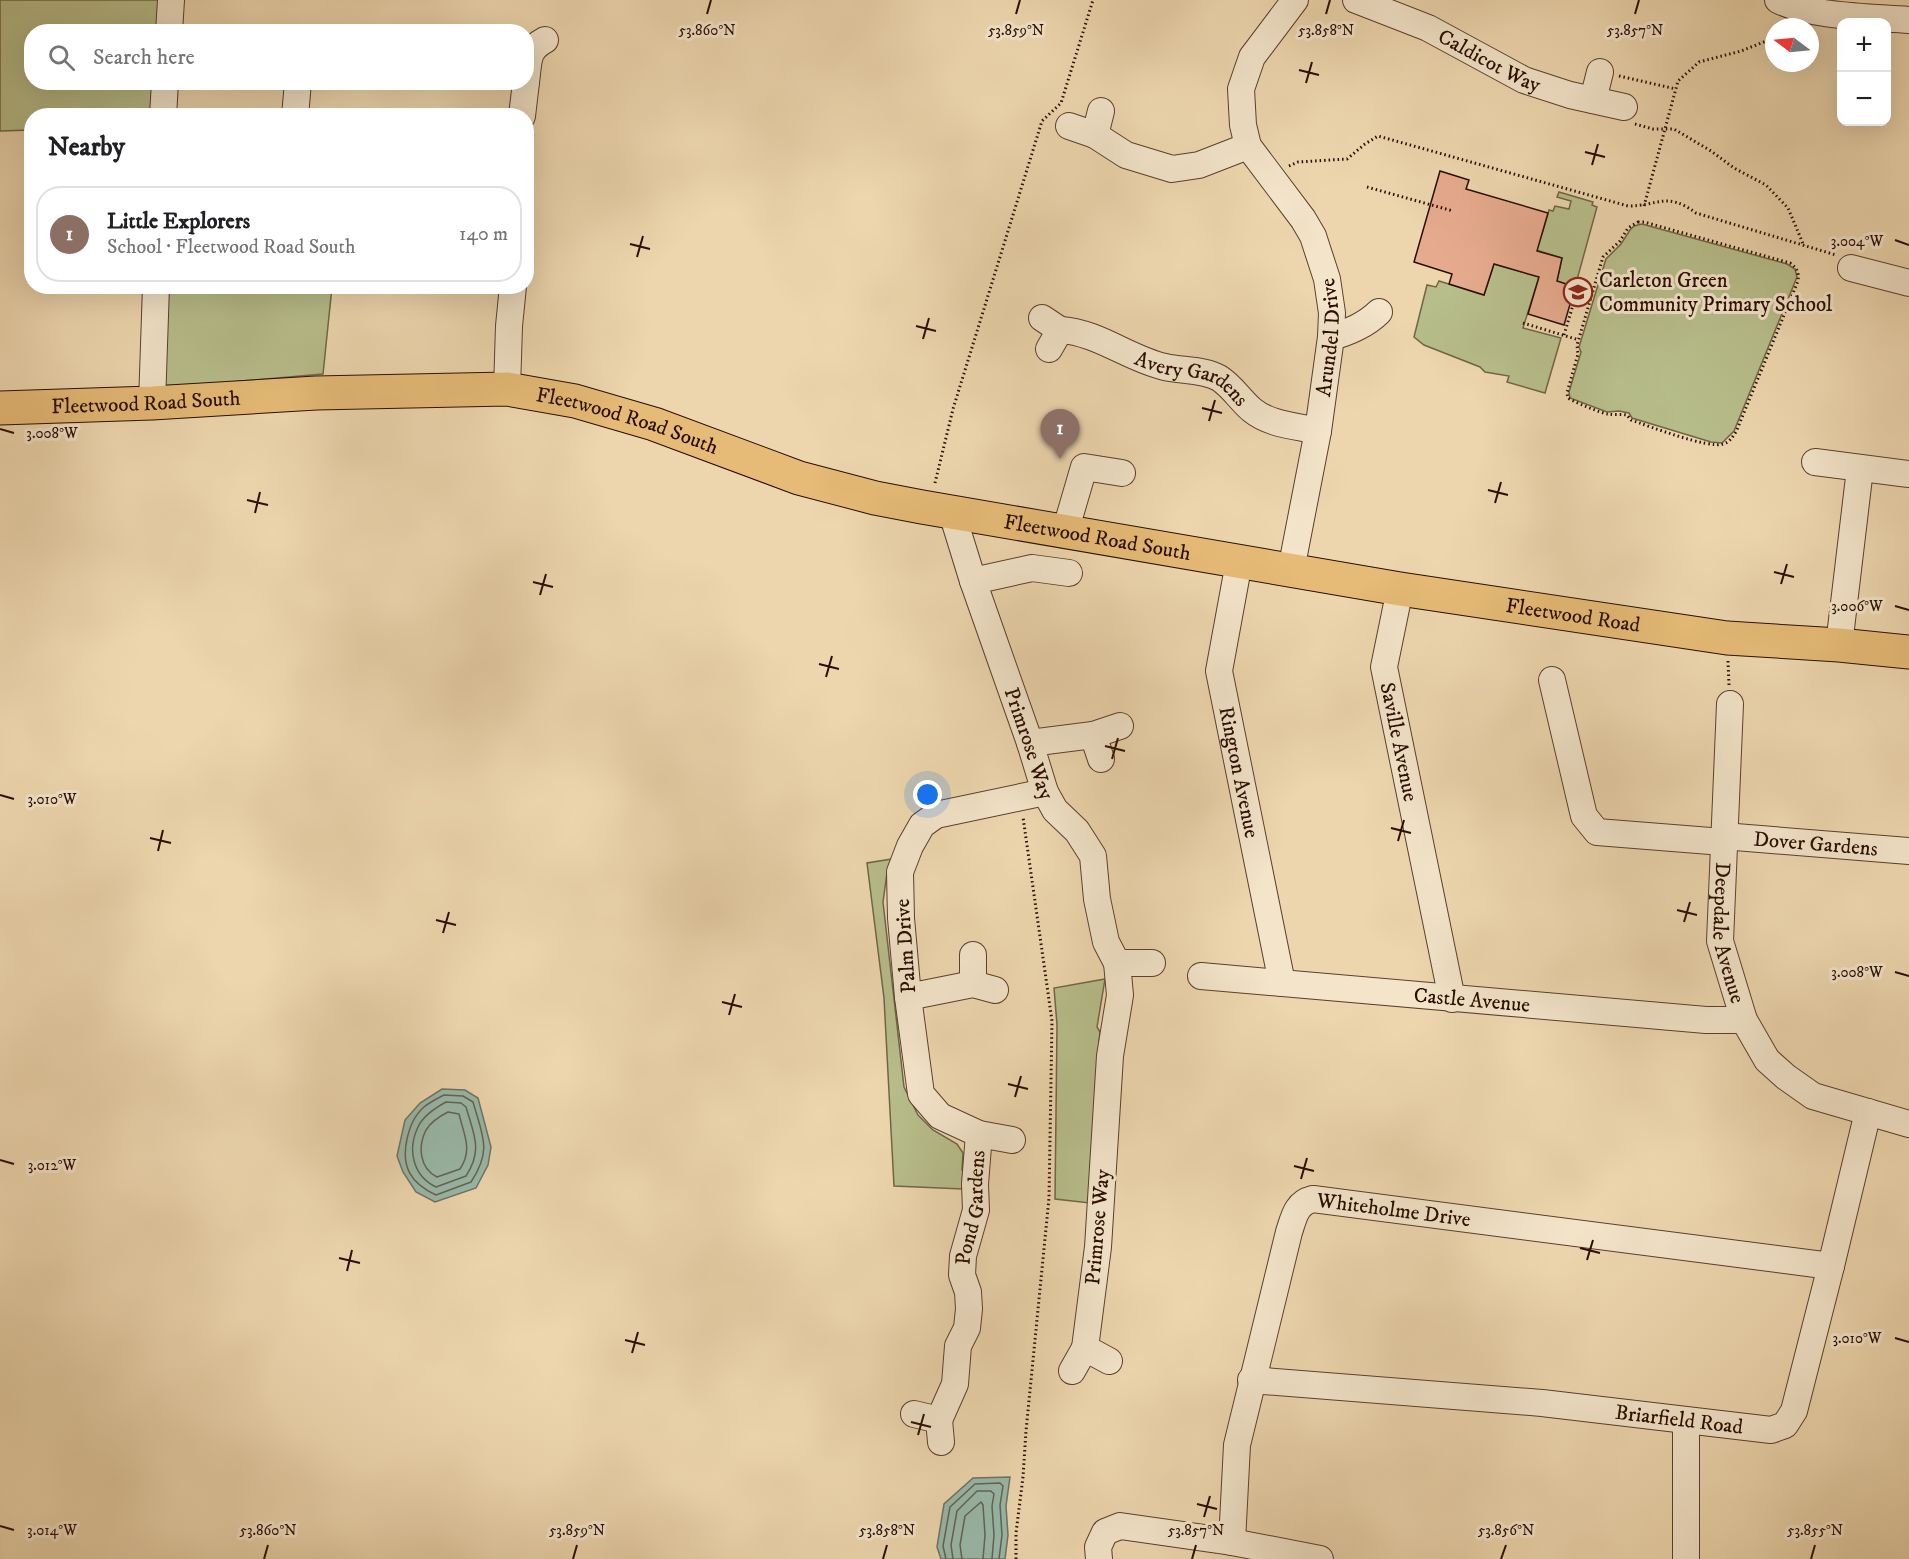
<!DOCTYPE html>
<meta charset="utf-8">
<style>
:root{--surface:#fff;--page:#f2f2f2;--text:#202124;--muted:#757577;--line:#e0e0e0;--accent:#db2777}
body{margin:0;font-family:"IM FELL DW Pica",serif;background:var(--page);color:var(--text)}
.controls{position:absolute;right:18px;top:18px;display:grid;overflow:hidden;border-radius:12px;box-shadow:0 6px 24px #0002}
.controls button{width:54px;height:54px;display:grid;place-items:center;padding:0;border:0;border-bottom:2px solid var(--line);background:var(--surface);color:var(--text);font:30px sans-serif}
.compass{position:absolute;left:1765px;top:18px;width:54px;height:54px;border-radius:50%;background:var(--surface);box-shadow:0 6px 24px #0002;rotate:286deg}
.you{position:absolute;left:928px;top:795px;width:21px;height:21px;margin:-15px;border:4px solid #fff;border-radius:50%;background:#1a73e8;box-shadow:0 0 0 9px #1a73e833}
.badge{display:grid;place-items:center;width:39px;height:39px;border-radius:50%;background:var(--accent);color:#fff;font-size:20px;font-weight:700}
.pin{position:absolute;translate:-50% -50px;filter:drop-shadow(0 2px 3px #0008)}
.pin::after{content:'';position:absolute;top:32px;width:21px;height:18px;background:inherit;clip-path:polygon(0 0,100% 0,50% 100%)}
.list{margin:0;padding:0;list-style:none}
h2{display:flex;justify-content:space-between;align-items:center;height:78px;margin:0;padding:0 24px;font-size:26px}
h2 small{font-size:20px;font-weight:400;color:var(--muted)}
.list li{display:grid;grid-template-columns:39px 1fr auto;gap:18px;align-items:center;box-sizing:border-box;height:96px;margin:0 12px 12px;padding:0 12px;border:2px solid var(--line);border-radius:24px}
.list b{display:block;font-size:22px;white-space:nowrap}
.list p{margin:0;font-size:20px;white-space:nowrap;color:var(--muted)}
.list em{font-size:20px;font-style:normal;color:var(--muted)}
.icon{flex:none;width:33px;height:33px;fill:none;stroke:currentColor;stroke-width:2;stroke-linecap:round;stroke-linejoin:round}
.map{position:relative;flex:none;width:1909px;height:1559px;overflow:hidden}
.search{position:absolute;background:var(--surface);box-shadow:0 6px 24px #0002;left:24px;top:24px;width:510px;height:66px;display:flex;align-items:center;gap:15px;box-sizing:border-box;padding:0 21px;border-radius:24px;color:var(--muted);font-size:22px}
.panel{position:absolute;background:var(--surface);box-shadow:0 6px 24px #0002;left:24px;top:108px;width:510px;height:186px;border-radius:24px}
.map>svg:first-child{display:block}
.green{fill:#b7be8b;stroke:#706646;stroke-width:1.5}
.water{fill:#99b9aa;stroke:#6c7466;stroke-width:1.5}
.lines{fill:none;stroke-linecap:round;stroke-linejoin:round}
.shore{stroke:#616355;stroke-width:1.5}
.building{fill:#e6ab8e;stroke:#290d00;stroke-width:1.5}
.minor-casing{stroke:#5a3f2c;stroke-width:28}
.major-casing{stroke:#290d00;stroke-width:35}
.path{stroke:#290d00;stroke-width:3;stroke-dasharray:1.5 3;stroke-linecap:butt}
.minor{stroke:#f3e4ca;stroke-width:26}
.major{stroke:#e6bb77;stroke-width:33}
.ticks{fill:none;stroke:#290d00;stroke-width:2}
.labels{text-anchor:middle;stroke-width:6;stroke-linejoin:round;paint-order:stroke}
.street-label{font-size:21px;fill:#290d00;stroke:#f3e4ca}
.poi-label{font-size:21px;fill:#290d00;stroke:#f3e4ca;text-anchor:start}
.ticks-label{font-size:15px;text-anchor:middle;fill:#290d00;stroke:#f3e4ca;stroke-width:6;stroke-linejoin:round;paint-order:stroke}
</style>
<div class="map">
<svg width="1909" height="1559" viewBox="0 0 1909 1559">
<rect width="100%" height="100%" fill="#edd6ae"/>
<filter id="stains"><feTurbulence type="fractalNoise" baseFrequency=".00333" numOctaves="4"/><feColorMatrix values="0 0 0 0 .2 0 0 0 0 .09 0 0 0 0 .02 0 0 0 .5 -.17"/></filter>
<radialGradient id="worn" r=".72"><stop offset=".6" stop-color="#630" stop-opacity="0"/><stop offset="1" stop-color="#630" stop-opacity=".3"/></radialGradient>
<!-- green -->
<path class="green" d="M 0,0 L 171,0 L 169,31 L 32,32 L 32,82 L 165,83 L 163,115 L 32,116 L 31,130 L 0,131 Z
M 1559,192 L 1593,202 L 1592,205 L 1597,207 L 1575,287 L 1557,281 L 1562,258 L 1533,249 L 1542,234 L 1549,210 L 1553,211 L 1555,206 L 1569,209 L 1571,201 L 1557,197 Z
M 1642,224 L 1787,264 L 1795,269 L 1797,277 L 1734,431 L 1722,443 L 1711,442 L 1632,418 L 1629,413 L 1619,411 L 1607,412 L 1570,398 L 1569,392 L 1581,352 L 1579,347 L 1606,259 L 1621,244 L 1630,230 L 1634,226 Z
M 1494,264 L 1539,277 L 1523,328 L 1561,338 L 1545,393 L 1507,382 L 1509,376 L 1485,372 L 1480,367 L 1424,345 L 1414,337 L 1427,285 L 1436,287 L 1439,281 L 1484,295 Z
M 167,287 L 332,287 L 323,374 L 162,388 Z
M 892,859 L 887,873 L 883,902 L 904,1087 L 918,1115 L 933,1130 L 957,1144 L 963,1153 L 962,1170 L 967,1174 L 963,1189 L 894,1186 L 884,998 L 867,863 Z
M 1105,979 L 1097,1027 L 1100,1032 C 1094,1089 1094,1146 1090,1203 L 1055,1199 L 1057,1025 L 1054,988 Z"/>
<!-- water -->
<path class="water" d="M 442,1089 L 465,1090 L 478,1098 L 491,1147 L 488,1165 L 476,1188 L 435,1202 L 416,1192 L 403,1172 L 397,1156 L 405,1120 L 420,1103 Z
M 1010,1477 L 1006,1506 L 1008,1535 L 1005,1559 L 941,1559 L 937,1547 L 944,1504 L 973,1478 Z"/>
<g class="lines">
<!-- shore -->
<path class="shore" d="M 444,1095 L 463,1096 L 473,1102 C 483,1137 492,1150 471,1182 L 436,1195 C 410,1183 401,1166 407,1139 C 410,1126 414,1116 424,1107 C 430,1102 438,1098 444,1095 Z
M 446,1102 L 461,1103 L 466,1107 C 474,1135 483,1150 466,1176 L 436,1187 C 413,1176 407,1150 418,1127 C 423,1116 435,1108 446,1102 Z
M 448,1112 L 459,1114 C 464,1135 473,1150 460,1169 L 437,1177 C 419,1168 418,1146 426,1130 C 431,1122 440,1116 448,1112 Z
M 946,1559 L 943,1546 L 950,1507 L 975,1484 L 1000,1483 L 1003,1486 L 1000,1505 L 1002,1535 L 999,1559
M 953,1559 L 951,1545 L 957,1511 L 977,1491 L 991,1491 L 994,1494 L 992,1506 L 994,1535 L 992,1559
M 962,1559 L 960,1545 L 965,1516 L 981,1502 L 983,1505 L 985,1535 L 983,1559"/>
</g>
<!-- building -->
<path class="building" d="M 1440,171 L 1469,180 L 1466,189 L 1548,213 L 1537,251 L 1562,258 L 1557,281 L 1575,287 L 1564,325 L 1528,314 L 1539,277 L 1494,264 L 1484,295 L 1449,284 L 1452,274 L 1414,262 Z"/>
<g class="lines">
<!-- minor casing -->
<g class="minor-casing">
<g id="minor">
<path id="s1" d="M 1356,0 L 1428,28 L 1524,80 L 1570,95 L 1624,107"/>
<path d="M 1778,0 C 1812,17 1870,17 1909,20"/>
<path d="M 169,32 L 171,0"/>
<path d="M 526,82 C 529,62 526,50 545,40"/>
<path d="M 1593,100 L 1600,72"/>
<path d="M 163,116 L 165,82"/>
<path d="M 295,116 L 298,82"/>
<path d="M 522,116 L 526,82"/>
<path d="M 1069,126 L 1095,135 L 1126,155 L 1172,169 L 1199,165 L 1248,146"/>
<path d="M 1095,135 L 1101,111"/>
<path d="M 1851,268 L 1909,283"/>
<path d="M 1042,318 L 1060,330"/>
<path d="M 1331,337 C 1348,333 1367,324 1379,312"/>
<path id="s2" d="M 1049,349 L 1060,330 C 1098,332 1129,359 1165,367 C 1182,371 1203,369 1219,378 C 1232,386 1241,401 1252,410 C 1270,425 1297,426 1318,431"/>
<path d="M 507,389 L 509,326 L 513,286"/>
<path d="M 152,403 L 156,286"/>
<path d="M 1815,462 L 1909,474"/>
<path id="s3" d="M 952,513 L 973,581 L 1030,743 L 1045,792 L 1055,810 L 1077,831 L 1093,856 L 1097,899 L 1106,942 L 1117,963 L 1120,995 L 1110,1056 L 1098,1247 L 1085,1348 L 1109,1361"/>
<path d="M 1065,532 L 1084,467 L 1122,473"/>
<path id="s4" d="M 1239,562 L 1219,671 L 1282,983"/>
<path id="s5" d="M 1291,570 L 1318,431 L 1331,337 L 1332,313 L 1327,279 L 1313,236 L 1303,219 L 1248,146 L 1243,125 L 1241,89 L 1252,57 L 1295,0"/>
<path d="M 973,581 L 1032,568 L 1069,573"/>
<path id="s6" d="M 1400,589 L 1384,667 L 1452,999"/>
<path d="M 1839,645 L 1860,469"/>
<path d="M 1552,680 L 1584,816 L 1597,832 L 1723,842"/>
<path id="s7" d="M 1730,704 L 1720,941 L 1744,1020 L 1767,1060 L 1786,1077 L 1813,1096 L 1909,1124"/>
<path d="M 1093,735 L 1101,759"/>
<path d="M 1030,743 L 1093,735 L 1120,726"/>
<path id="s8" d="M 1723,836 L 1909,851"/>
<path d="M 1117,963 L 1152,963"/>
<path id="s9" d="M 1201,976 L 1706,1020 L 1744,1020"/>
<path d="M 973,984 L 973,955"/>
<path d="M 908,997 L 973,984 L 995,990"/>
<path d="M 1012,1140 L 979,1134 L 940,1116 L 921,1094 L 908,997 L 901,918 L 900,872 L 910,846 L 922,825 L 936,815 L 1045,792"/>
<path d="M 1072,1371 L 1085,1348"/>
<path id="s10" d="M 1251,1380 L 1542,1403 L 1771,1430 L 1785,1425 L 1794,1411 L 1831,1266 L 1868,1112"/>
<path id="s11" d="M 914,1414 L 939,1420 L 955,1384 L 958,1346 L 967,1328 L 969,1309 L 968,1292 L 962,1275 L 963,1256 L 976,1210 L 975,1184 L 979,1134"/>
<path d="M 939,1420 L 941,1442"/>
<path d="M 1686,1421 L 1686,1559"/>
<path id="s12" d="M 1232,1542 L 1237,1445 L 1289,1232 C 1294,1217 1296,1203 1313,1199 L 1831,1266"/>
<path d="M 1099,1559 L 1098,1547 L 1105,1532 L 1120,1526 L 1232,1542 L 1320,1559"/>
</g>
</g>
<!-- major casing -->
<g class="major-casing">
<g id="major">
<path id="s13" d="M 0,408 L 152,403 L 316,393 L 507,389 L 575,401 L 654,424 L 799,478 L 875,498 L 922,507 L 1400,589 L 1727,638 L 1839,645 L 1909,652"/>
</g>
</g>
<!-- path -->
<path class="path" d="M 1619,76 L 1676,89
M 1635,124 L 1653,129 L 1674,129 L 1711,151 L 1734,168 L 1766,185 L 1788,208 L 1804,246
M 1289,166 L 1298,162 L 1347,159 L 1365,144 L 1378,136 L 1628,206 C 1659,206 1666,191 1696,213 L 1836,255
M 1367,187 L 1453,211
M 1644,206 L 1678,81 L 1699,62 L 1741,51 L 1774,38
M 1638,222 L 1644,222 L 1790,263 C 1797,268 1799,272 1798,281 L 1736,432 C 1732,437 1730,442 1723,444 C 1708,449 1649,426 1631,420 L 1627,415 C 1621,414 1614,415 1608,414 C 1603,414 1572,401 1568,398 L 1567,393 L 1578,354 L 1577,345 L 1603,257 L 1620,241 L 1628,228 Z
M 1523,323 L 1579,340
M 1564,335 L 1579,285 L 1576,282
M 935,483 L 953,409 L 1042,121 L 1061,103 L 1093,0
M 1728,661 L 1729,685
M 1016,1559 L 1016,1533 L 1023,1477 L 1026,1431 L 1049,1198 L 1052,1021 L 1023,817"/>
<!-- minor -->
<use href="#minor" class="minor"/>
<!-- major -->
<use href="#major" class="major"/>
</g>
<!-- ticks -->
<path class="ticks" d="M 707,14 L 711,0M 1016,14 L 1020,0M 1326,14 L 1330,0M 1635,14 L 1639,0M 1299,70 L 1319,75M 1306,83 L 1312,62M 1585,152 L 1605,157M 1592,165 L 1598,144M 1895,240 L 1909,245M 630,244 L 650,249M 637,257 L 643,236M 916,326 L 936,331M 923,339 L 929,318M 1202,408 L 1222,413M 1209,421 L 1215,400M 0,429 L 14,433M 1488,490 L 1508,495M 247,500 L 268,505M 1495,503 L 1501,482M 255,513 L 260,492M 1774,572 L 1794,577M 533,582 L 553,587M 1781,584 L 1787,564M 540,595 L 546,574M 1895,606 L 1909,610M 819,664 L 839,669M 826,677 L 832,656M 1105,746 L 1125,751M 1112,759 L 1118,738M 0,795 L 14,799M 1391,828 L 1411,833M 150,838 L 171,843M 1398,841 L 1404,820M 158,851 L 163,830M 1677,910 L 1697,915M 436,920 L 456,925M 1684,922 L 1690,902M 443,933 L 449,912M 1895,972 L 1909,976M 722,1002 L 742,1007M 729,1015 L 735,994M 1008,1084 L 1028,1089M 1015,1097 L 1021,1076M 0,1160 L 14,1164M 1294,1166 L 1314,1171M 1301,1179 L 1307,1158M 1580,1248 L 1600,1253M 339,1258 L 360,1263M 1587,1260 L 1593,1240M 347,1271 L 352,1250M 1895,1338 L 1909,1342M 625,1340 L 645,1345M 632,1353 L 638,1332M 911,1422 L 931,1427M 918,1435 L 924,1414M 1197,1504 L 1217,1509M 1204,1517 L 1210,1496M 0,1526 L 14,1530M 264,1559 L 268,1545M 573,1559 L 577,1545M 883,1559 L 887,1545M 1192,1559 L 1196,1545M 1501,1559 L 1506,1545M 1811,1559 L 1815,1545"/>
<!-- icons -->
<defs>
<g id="school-ring" transform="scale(1.5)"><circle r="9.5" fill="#f3e4ca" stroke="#8f2418" stroke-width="1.5"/><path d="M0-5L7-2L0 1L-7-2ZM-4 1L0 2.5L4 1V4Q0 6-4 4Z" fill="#8f2418"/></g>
</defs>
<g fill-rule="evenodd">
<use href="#school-ring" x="1578" y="292"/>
</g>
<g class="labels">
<!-- street labels -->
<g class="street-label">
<text dy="7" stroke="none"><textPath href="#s1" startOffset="147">Caldicot Way</textPath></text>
<text dy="7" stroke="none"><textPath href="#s5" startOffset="236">Arundel Drive</textPath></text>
<text dy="7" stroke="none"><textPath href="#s2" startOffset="164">Avery Gardens</textPath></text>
<text dy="7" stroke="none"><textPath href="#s13" startOffset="146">Fleetwood Road South</textPath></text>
<text dy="7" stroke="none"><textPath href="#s13" startOffset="632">Fleetwood Road South</textPath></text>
<text dy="7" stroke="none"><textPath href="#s13" startOffset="1118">Fleetwood Road South</textPath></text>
<text dy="7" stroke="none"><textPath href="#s13" startOffset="1600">Fleetwood Road</textPath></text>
<text dy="7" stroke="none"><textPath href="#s6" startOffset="156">Saville Avenue</textPath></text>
<text dy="7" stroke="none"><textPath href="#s3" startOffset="243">Primrose Way</textPath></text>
<text dy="7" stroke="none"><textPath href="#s4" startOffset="214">Rington Avenue</textPath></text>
<text dy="7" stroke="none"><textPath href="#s8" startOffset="93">Dover Gardens</textPath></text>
<text dy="7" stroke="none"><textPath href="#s7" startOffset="230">Deepdale Avenue</textPath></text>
<text transform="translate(905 946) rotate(-94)" y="7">Palm Drive</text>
<text dy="7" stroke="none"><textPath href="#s9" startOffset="272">Castle Avenue</textPath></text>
<text dy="7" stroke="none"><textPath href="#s11" startOffset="246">Pond Gardens</textPath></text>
<text dy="7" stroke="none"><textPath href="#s12" startOffset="441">Whiteholme Drive</textPath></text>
<text transform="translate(1097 1227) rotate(-85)" y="7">Primrose Way</text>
<text dy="7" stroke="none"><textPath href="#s10" startOffset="430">Briarfield Road</textPath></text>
</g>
<!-- poi labels -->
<g class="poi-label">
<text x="1599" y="287">Carleton Green<tspan x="1599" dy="24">Community Primary School</tspan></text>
</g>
</g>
<g class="ticks-label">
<text x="707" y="35">53.860°N</text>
<text x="1016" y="35">53.859°N</text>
<text x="1326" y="35">53.858°N</text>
<text x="1635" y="35">53.857°N</text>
<text x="1857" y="246">3.004°W</text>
<text x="52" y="438">3.008°W</text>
<text x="1857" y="611">3.006°W</text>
<text x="52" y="804">3.010°W</text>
<text x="1857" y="977">3.008°W</text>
<text x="52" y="1170">3.012°W</text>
<text x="1857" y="1343">3.010°W</text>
<text x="268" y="1535">53.860°N</text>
<text x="577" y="1535">53.859°N</text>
<text x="887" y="1535">53.858°N</text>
<text x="1196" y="1535">53.857°N</text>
<text x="1506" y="1535">53.856°N</text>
<text x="1815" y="1535">53.855°N</text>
<text x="52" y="1535">3.014°W</text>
</g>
<rect width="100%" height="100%" filter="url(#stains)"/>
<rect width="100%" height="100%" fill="url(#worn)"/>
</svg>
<div class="controls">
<button>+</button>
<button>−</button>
</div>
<svg class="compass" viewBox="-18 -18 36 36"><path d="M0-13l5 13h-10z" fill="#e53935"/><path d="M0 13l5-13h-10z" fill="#757577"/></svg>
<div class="you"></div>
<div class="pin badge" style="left:1060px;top:459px;background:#8d6e63">1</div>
<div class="search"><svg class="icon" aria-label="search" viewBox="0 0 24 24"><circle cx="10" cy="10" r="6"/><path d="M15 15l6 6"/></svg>Search here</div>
<section class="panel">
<h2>Nearby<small></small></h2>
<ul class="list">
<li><span class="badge" style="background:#8d6e63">1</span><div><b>Little Explorers</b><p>School · Fleetwood Road South</p></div><em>140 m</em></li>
</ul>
</section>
</div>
